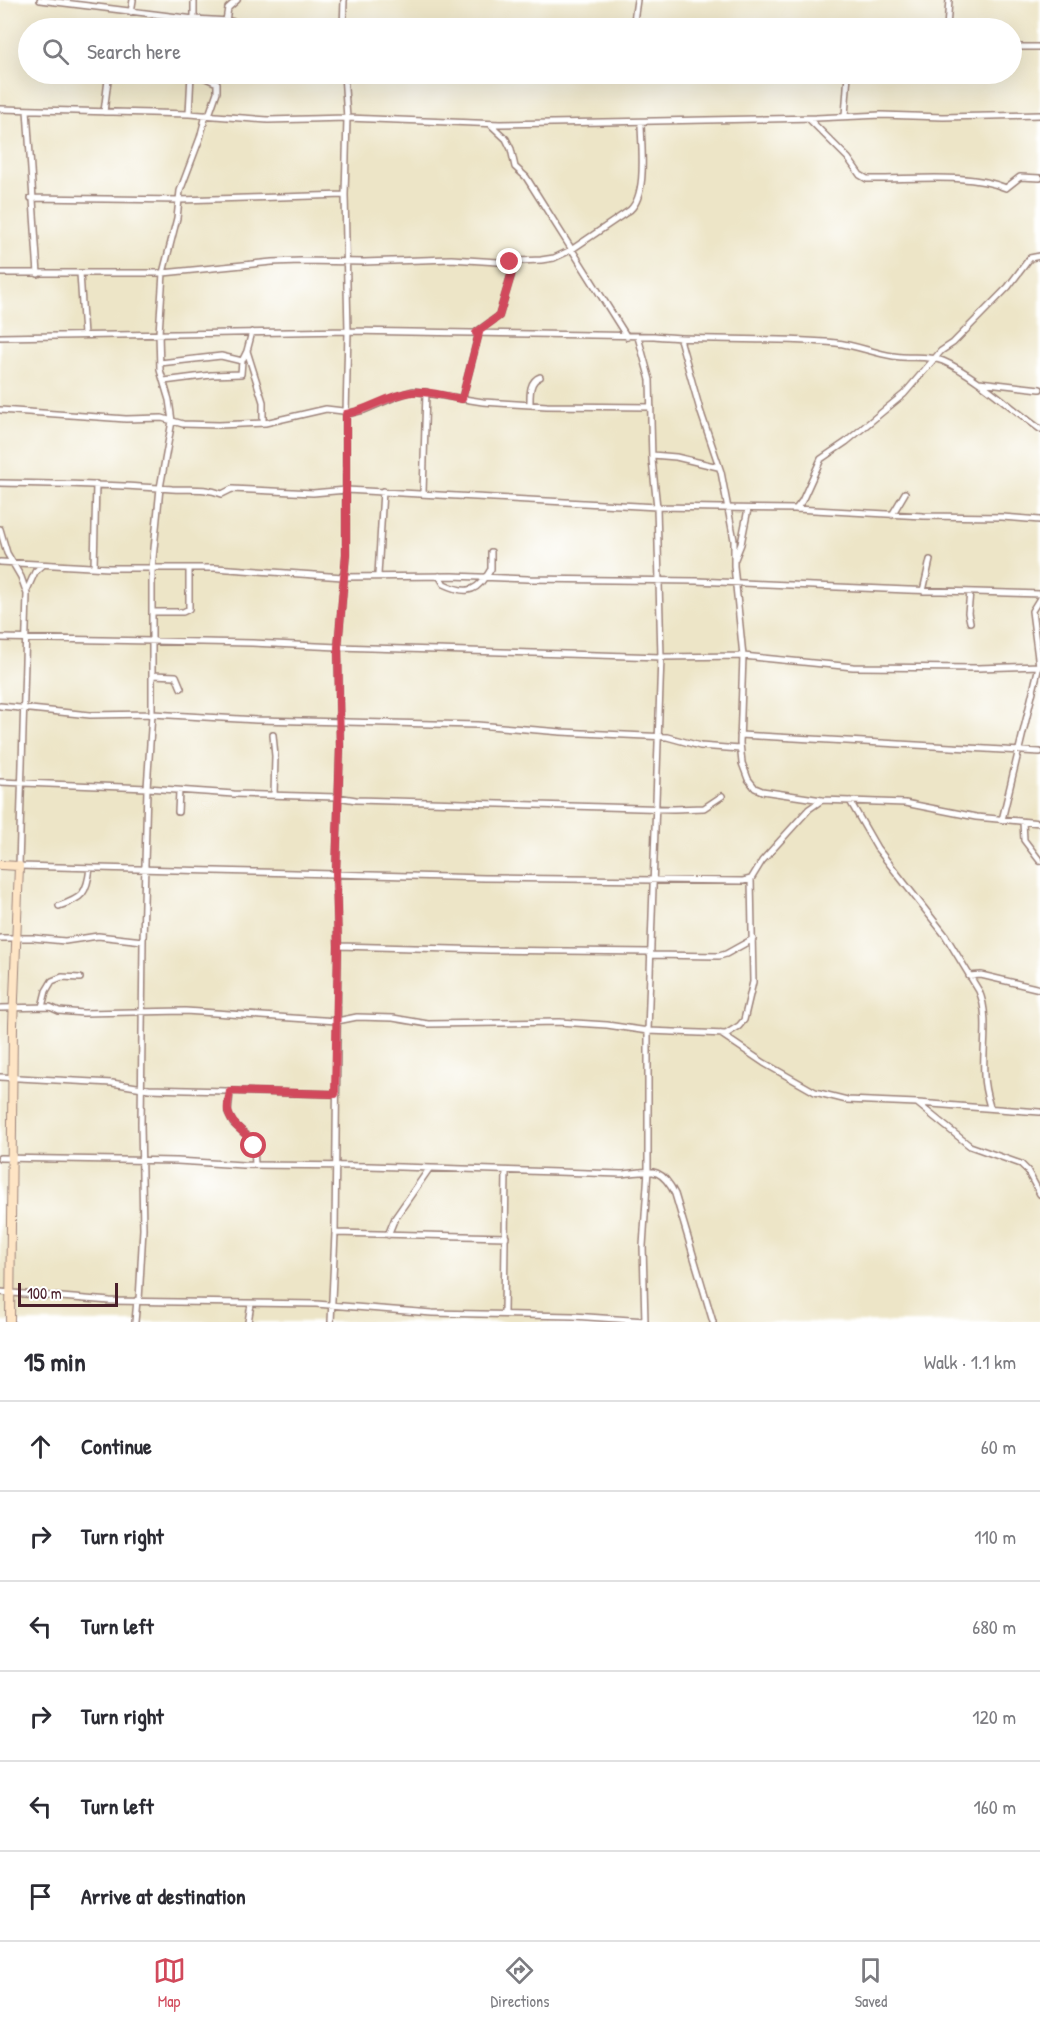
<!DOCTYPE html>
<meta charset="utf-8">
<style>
:root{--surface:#fff;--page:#f7f7f7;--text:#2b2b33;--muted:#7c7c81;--line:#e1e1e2;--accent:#d1495b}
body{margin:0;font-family:"Patrick Hand",sans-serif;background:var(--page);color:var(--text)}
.scale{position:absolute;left:18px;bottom:15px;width:100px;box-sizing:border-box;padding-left:6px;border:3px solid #4a1f2b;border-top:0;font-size:16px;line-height:21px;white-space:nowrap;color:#4a1f2b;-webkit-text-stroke:4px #fff;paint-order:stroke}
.stop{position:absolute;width:18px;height:18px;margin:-14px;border:4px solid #d1495b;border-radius:50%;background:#fff}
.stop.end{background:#d1495b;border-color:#fff;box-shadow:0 2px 6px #0008}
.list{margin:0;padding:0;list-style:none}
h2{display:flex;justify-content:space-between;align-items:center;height:78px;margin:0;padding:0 24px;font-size:26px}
h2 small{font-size:20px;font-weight:400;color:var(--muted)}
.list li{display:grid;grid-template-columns:39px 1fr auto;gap:18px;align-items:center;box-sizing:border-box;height:90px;padding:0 24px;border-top:2px solid var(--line)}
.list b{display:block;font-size:22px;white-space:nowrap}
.list em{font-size:20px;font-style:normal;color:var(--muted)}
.icon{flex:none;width:33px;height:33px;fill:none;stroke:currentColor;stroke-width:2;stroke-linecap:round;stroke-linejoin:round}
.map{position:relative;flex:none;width:1040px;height:1322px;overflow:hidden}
.search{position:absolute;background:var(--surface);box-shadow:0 6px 24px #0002;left:18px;right:18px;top:18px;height:66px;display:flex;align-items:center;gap:15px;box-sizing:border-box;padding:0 21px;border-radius:33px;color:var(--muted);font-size:22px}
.sheet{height:618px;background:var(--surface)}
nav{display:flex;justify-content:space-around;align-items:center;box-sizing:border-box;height:84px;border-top:2px solid var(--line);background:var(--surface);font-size:16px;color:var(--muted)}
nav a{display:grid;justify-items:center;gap:3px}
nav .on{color:var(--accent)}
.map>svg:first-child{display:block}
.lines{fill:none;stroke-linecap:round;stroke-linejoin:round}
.street-casing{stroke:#9c8279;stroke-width:8}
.secondary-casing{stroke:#9c8279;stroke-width:10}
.street{stroke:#fff;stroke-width:5}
.secondary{stroke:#fee5c5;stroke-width:8}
.route{stroke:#d1495b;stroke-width:8}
</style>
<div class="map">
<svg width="1040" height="1322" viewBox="0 0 1040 1322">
<rect width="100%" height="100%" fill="#fff"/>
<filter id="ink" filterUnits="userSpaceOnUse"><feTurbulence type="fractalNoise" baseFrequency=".0167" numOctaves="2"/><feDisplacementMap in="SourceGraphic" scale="12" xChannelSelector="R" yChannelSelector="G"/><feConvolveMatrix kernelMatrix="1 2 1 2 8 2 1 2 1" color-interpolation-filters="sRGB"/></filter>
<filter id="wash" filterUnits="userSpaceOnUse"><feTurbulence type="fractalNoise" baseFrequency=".008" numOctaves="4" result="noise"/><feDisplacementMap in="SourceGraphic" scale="24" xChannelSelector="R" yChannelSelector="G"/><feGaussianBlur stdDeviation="1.35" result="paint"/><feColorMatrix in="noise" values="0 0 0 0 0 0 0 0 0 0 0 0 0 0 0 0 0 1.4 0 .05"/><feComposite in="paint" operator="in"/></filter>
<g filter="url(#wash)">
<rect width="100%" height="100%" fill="#ede5c7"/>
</g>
<g filter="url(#ink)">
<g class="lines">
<!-- street casing -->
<g class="street-casing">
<path id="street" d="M 40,0 L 194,19 L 229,21 L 258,28
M 131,12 L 133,0
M 226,21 L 228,8 L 237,0
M 194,28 L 194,0
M 343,28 L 344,0
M 633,28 L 637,0
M 947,28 L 949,0
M 1012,47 L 1040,47
M 197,74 L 217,83 L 217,92 L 209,115
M 0,109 L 189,114 L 268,120 L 347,118 L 500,124 L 816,118 L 881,115 L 943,117 L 1040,115
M 27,110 L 38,274
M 104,112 L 108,80
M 189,114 L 191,74
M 845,116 L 848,74
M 809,119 L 848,158 L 860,175 L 867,179 C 907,180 969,172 1006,188 L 1020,177 L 1040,178
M 490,124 L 506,139 L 511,149 L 515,167 L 526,177 L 627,337
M 31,198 L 180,200 L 345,195
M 0,273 L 163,273 L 272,262 L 301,261 L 363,262 L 451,259 L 498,262 L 541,260 L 554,258 L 571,250 L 630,210 C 648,194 641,145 641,122
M 80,273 L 84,335
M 475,333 L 499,316 L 515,262
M 0,337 L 348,331 L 654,336 C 714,342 775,337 836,343 C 855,345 874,353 893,356 C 910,359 928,355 943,361 C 974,374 1012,409 1040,429
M 638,337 L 650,380 L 652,460 L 657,507 L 661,657 L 648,1031 L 648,1170 L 643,1246 L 645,1322
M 680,339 L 700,410 L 721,472 L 734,540 L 734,566 L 743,656 L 740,743 L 742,763 L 748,779 L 755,788 L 762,791 L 822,800
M 247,351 L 263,402 L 263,423
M 160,363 L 221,356 L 242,361
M 164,381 L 211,375 L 241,374 L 242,361 L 247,351 L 252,332
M 979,382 L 1040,389
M 462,399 L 479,333
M 530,404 C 530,395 529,381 540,377
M 0,410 L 126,419 L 162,418 L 183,424 L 219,425 L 265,423 L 326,409 L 343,411 L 346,414 L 364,410 L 397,396 L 413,391 L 483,402 L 547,406 L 651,407
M 652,455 L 676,457 L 718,467
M 0,483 C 57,484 114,484 172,489 C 189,490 205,487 222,494 L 232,489 L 313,493 L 346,490 L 657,507 L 796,509 L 923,516 L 1002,517 L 1040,520
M 423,493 L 426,392
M 796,509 L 802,501 L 821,459 L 846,442 L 904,394 L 941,351 L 953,343 L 1008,287 L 1030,258 L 1040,256
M 892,515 L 905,493
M 0,529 L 7,553 L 21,577 L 27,594 L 19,866 L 485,878 L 743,881 L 751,879 L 762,861 L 809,809 L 822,800 L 905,803 L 976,817 L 1040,823
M 735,559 L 741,544 L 748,509
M 0,562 L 109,568 L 215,568 L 343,577 L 453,576 L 528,579 L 696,581 L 908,590 L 1040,594
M 94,567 L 96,484
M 378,575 L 383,491
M 439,576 L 444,584 C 461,592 474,595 485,577
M 486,577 L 491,569 L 491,552
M 27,590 L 35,572 L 43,565
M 923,591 L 930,560
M 970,592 L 968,613 L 970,622
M 152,612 L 183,612 L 189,609 L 189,568
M 0,638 L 252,643 L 338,647 L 661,657 L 743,656 L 853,667 L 978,668 L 1040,666
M 152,675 L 176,676 L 181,688
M 0,706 L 90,715 L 152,714 L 257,720 L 477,725 L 561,732 L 667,737 L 700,746 L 740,749
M 273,735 L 275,756 L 274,795
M 740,735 L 1040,752
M 0,782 L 147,788 L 234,794 L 337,797 L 356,800 L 674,809 L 704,808 L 722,796
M 850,801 L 877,848 L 945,935 L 979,991 C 990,1017 982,1048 984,1075 C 984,1086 987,1097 990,1107
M 178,812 L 179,791
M 1002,820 L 1039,666 L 1032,611 L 1040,598
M 1023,822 L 1024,840 L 1040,861
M 59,906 C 83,898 87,893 90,868
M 0,938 L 33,938 L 65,941 L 98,936 L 143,941
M 338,946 L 490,950 L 650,952
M 650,955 L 719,956 L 726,954 L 753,939
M 969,976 L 981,975 L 1040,989
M 42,1007 L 46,991 L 52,981 L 62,977 L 80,978
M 0,1008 L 50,1007 L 59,1011 L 83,1013 L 185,1011 L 337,1021 L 357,1017 L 393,1018 L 428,1024 L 559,1022 L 607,1025 L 648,1031 L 726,1034 L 739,1026 L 744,1020 L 753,982 L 751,879
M 721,1034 L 764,1063 L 815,1092 L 847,1100 L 917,1103 L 970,1146 L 1021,1164 L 1027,1170 L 1040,1194
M 0,1077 L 112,1083 L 149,1089 L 335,1094
M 230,1091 L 228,1113 L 233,1123 L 251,1139 L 254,1146 L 255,1165
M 918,1103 L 1040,1112
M 0,1158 L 177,1161 L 243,1165 L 369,1166 L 621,1174 C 650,1172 660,1164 675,1194 L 713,1322
M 335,1233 L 506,1237
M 388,1235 L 395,1218 L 429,1169
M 0,1292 L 110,1301 L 316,1304 L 432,1313 L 573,1316 L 645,1321
M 139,1300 L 143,1229 L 141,1124 L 143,941 L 147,788 L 152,714 L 152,569 L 160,488 L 172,421 L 169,400 L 160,370 L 159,333 L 163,273 L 177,218 L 180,191 L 200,138 L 206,115
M 504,1313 L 506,1171
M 135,1322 L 137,1300
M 248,1322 L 251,1304
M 331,1322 L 335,1233 L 338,946 L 336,873 L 340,747 L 338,647 L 346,554 L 346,414 L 348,331 L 345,195 L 347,118 L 344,74"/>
</g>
<!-- secondary casing -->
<g class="secondary-casing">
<path id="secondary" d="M 0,865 L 19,866 L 13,1025 L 10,1322"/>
</g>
<!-- street -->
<use href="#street" class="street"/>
<!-- secondary -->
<use href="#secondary" class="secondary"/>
</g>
</g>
<g class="lines" filter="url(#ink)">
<!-- route -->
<path class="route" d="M 254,1146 C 248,1132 231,1127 228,1111 C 227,1105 229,1098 230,1091 L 335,1094 L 338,946 L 336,873 L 340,747 L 338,647 L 346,554 L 346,414 C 369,410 388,395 412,392 C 428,390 446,397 462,399 L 479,333 L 476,333 L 499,316 L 515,262 L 510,262"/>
</g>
</svg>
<div class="scale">100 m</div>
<div class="stop" style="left:254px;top:1146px"></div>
<div class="stop end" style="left:510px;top:262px"></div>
<div class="search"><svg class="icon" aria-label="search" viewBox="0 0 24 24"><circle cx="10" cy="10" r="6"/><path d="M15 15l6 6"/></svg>Search here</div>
</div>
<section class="sheet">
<h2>15 min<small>Walk · 1.1 km</small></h2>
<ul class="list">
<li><svg class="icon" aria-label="ahead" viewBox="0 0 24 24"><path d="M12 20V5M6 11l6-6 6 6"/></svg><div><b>Continue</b></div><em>60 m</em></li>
<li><svg class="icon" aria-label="right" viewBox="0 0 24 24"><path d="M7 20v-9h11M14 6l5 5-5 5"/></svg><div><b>Turn right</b></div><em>110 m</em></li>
<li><svg class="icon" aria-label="left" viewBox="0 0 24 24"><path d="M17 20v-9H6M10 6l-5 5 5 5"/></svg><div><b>Turn left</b></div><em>680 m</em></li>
<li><svg class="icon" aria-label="right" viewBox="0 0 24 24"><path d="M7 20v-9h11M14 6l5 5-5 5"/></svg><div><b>Turn right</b></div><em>120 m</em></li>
<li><svg class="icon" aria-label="left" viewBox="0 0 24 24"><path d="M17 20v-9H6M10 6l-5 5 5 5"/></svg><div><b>Turn left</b></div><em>160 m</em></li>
<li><svg class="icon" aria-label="arrive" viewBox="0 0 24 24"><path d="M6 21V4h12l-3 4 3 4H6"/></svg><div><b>Arrive at destination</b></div></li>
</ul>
</section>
<nav>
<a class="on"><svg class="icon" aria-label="map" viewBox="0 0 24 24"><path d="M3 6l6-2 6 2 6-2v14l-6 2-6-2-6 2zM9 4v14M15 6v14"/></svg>Map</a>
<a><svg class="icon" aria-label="directions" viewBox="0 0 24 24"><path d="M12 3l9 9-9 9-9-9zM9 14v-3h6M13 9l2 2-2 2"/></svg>Directions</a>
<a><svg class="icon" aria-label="saved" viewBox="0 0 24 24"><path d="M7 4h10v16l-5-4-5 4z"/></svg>Saved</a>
</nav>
